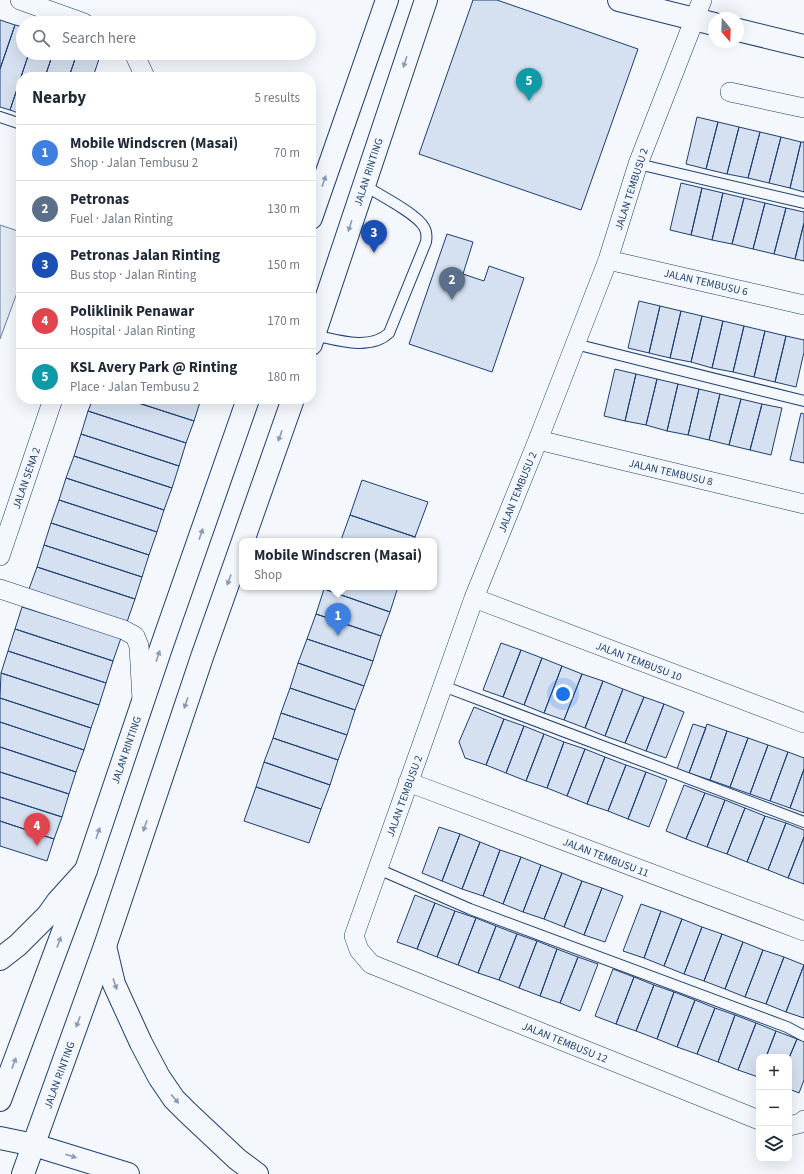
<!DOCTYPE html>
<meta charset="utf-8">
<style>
:root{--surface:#fff;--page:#f6f6f7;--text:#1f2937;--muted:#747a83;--line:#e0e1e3;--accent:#db2777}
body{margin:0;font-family:"Source Sans 3",sans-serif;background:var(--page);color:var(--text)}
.controls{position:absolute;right:12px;bottom:12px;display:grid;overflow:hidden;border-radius:8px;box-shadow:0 4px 16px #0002}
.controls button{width:36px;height:36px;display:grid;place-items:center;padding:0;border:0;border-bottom:1px solid var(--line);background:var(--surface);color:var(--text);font:20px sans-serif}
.compass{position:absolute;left:708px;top:12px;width:36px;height:36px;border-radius:50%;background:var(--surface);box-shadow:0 4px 16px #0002;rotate:161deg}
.you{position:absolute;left:563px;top:694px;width:14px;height:14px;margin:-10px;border:3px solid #fff;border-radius:50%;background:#1a73e8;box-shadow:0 0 0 6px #1a73e833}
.badge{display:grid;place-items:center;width:26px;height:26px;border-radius:50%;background:var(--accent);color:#fff;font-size:13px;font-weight:700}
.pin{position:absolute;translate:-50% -33px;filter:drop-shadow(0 1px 2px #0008)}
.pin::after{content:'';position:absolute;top:21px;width:14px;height:12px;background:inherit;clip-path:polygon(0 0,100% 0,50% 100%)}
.popup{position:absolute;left:239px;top:538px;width:198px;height:52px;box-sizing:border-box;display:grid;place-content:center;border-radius:8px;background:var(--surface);filter:drop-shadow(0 1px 3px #0005);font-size:13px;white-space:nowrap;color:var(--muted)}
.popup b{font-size:15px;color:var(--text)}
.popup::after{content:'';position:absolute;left:50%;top:100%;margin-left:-8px;border:8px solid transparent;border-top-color:var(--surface)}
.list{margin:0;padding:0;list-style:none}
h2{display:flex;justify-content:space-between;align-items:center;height:52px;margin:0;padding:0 16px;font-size:17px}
h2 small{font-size:13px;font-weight:400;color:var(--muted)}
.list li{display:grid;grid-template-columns:26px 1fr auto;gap:12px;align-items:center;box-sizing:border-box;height:56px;padding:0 16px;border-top:1px solid var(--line)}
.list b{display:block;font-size:15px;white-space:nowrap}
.list p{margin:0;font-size:13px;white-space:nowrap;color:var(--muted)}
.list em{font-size:13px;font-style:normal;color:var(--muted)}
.icon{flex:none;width:22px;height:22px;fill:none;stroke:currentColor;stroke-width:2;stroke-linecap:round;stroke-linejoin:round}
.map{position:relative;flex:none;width:804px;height:1174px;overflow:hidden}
.search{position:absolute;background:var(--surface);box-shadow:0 4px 16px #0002;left:16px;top:16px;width:300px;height:44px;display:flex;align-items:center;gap:10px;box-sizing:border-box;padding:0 14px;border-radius:22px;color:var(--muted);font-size:15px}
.panel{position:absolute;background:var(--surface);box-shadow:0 4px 16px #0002;left:16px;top:72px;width:300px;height:332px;border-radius:16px}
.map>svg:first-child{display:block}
.green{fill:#e3e9f0;stroke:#687fa3}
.building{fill:#d5e0f0;stroke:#1d3f73}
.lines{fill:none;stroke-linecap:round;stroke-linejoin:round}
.lane-casing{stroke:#1d3f73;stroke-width:12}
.street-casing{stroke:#1d3f73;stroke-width:20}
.secondary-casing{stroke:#1d3f73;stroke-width:24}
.highway-casing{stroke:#1d3f73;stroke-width:24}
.lane{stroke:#f4f7fb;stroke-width:10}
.street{stroke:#f4f7fb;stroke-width:19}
.secondary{stroke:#f4f7fb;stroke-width:22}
.highway{stroke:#f4f7fb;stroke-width:22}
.oneway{fill:#889bb7}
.labels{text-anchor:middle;stroke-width:3;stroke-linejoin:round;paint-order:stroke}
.street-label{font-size:11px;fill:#1d3f73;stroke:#f4f7fb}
</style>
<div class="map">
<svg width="804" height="1174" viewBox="0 0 804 1174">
<rect width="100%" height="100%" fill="#f4f7fb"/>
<!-- green -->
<path class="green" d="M 0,225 L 21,232 L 21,282 L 0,339 Z"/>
<!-- building -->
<path class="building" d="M 473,0 L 497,0 L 638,49 L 581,210 L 419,154 Z
M 0,20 L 15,25 L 0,69 Z
M 15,25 L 23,27 L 23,53 L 29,53 L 10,110 L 0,107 L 0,69 Z
M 29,53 L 53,53 L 45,77 L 21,77 Z
M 53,53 L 77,53 L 69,77 L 45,77 Z
M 77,53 L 101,53 L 93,77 L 69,77 Z
M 21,78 L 21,114 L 10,110 Z
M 697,117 L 718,122 L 706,169 L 686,164 Z
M 718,122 L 739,127 L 727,174 L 706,169 Z
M 739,127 L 760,132 L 748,178 L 727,174 Z
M 760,132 L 781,137 L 769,183 L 748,178 Z
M 781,137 L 801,142 L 790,188 L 769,183 Z
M 801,142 L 804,142 L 804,192 L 790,188 Z
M 681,183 L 702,188 L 691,235 L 670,230 Z
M 702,188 L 723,193 L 712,240 L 691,235 Z
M 723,193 L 744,198 L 732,244 L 712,240 Z
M 744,198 L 765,203 L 753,249 L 732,244 Z
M 765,203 L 786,208 L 774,254 L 753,249 Z
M 786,208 L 804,212 L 804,223 L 795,259 L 774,254 Z
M 804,223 L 804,261 L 795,259 Z
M 447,234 L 473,242 L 463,274 L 484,281 L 489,266 L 524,278 L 492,372 L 409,344 Z
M 639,301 L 660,306 L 649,353 L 628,348 Z
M 660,306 L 681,311 L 670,358 L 649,353 Z
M 681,311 L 702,316 L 691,362 L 670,358 Z
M 702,316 L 723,321 L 712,368 L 691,362 Z
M 723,321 L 744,326 L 733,372 L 712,368 Z
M 744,326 L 765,331 L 754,377 L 733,372 Z
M 765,331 L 786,336 L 775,382 L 754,377 Z
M 786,336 L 804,340 L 804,352 L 796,387 L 775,382 Z
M 615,369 L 636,374 L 625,421 L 604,416 Z
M 636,374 L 657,379 L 646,425 L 625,421 Z
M 657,379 L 678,384 L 667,431 L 646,425 Z
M 678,384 L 699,389 L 688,435 L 667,431 Z
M 699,389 L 720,394 L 709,440 L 688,435 Z
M 720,394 L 741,399 L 729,445 L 709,440 Z
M 93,399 L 126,399 L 194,421 L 186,443 L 88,411 Z
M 126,399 L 201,399 L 194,421 Z
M 741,399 L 762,404 L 750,450 L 729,445 Z
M 762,404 L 782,408 L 771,455 L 750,450 Z
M 88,411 L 186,443 L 179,466 L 81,434 Z
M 801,413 L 804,414 L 804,463 L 790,460 Z
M 81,434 L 179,466 L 172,488 L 74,456 Z
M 74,456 L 172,488 L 164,510 L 66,478 Z
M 66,478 L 164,510 L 157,532 L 59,500 Z
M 362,480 L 428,502 L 415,537 L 350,515 Z
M 59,500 L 157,532 L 149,555 L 51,523 Z
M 350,515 L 415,537 L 414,541 L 345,541 L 341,540 Z
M 51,523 L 149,555 L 142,577 L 44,545 Z
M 44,545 L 142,577 L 135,599 L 37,567 Z
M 37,567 L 135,599 L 127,622 L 29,589 Z
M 325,587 L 398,587 L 390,612 L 324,589 Z
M 324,589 L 390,612 L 381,636 L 316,614 Z
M 22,607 L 121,638 L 113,661 L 15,629 Z
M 316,614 L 381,636 L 373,661 L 307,639 Z
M 15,629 L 113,661 L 106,683 L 8,651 Z
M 307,639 L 373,661 L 364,686 L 298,663 Z
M 501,643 L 521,650 L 503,697 L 483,690 Z
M 521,650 L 542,658 L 524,705 L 503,697 Z
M 8,651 L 106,683 L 99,705 L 1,673 Z
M 542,658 L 562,666 L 544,713 L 524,705 Z
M 298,663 L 364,686 L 355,710 L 290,688 Z
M 562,666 L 582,674 L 564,720 L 544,713 Z
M 1,673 L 99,705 L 91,728 L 0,698 Z
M 582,674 L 603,681 L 585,728 L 564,720 Z
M 603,681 L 623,689 L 605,736 L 585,728 Z
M 290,688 L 355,710 L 347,735 L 281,713 Z
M 623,689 L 644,697 L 625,743 L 605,736 Z
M 644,697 L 664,704 L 646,751 L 625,743 Z
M 0,698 L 91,728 L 84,750 L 0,722 Z
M 664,704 L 684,712 L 666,758 L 646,751 Z
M 474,707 L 504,719 L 486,765 L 465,758 L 459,742 Z
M 281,713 L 347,735 L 338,760 L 273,738 Z
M 504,719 L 524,726 L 506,773 L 486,765 Z
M 0,722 L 84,750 L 76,772 L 0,747 Z
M 693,724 L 706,728 L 689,773 L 677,769 Z
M 707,724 L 727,731 L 710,780 L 689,773 Z
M 524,726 L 544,734 L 526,781 L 506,773 Z
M 727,731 L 748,738 L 730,787 L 710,780 Z
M 544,734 L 564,742 L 547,788 L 526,781 Z
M 273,738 L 338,760 L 330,785 L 264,762 Z
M 748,738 L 768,745 L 750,794 L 730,787 Z
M 564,742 L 585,749 L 567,796 L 547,788 Z
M 768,745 L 788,752 L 770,801 L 750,794 Z
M 0,747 L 76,772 L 69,794 L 0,772 Z
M 585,749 L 605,757 L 587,804 L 567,796 Z
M 788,752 L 804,758 L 804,769 L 790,808 L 770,801 Z
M 605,757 L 626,765 L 608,811 L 587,804 Z
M 264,762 L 330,785 L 321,809 L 256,787 Z
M 626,765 L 646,772 L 628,819 L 608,811 Z
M 804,769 L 804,813 L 790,808 Z
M 0,772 L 69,794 L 62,817 L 0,797 Z
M 646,772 L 667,780 L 649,827 L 628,819 Z
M 684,785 L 705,793 L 686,839 L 666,831 Z
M 256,787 L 321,809 L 309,843 L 244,821 Z
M 705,793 L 725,800 L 707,847 L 686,839 Z
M 0,797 L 62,817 L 54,839 L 0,821 Z
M 725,800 L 745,808 L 727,854 L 707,847 Z
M 745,808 L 765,816 L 747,862 L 727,854 Z
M 765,816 L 786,823 L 768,870 L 747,862 Z
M 0,821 L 54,839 L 47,861 L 0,846 Z
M 786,823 L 804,830 L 804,837 L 788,878 L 768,870 Z
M 439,827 L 460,834 L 442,881 L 422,873 Z
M 460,834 L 480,842 L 462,889 L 442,881 Z
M 804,837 L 804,884 L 788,878 Z
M 480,842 L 500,850 L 483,896 L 462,889 Z
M 500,850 L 521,857 L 503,904 L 483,896 Z
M 521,857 L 541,865 L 523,912 L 503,904 Z
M 541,865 L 562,873 L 544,919 L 523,912 Z
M 562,873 L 582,881 L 564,927 L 544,919 Z
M 582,881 L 602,888 L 584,935 L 564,927 Z
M 602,888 L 623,896 L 605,942 L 584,935 Z
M 415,895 L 435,903 L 417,949 L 397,942 Z
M 435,903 L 455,911 L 437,957 L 417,949 Z
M 641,904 L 661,911 L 644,958 L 623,951 Z
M 455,911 L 476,918 L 458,965 L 437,957 Z
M 661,911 L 682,919 L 664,966 L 644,958 Z
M 476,918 L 496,926 L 478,973 L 458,965 Z
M 682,919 L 702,927 L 684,974 L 664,966 Z
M 496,926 L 517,934 L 499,980 L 478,973 Z
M 702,927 L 722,934 L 704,981 L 684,974 Z
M 517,934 L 537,941 L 519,988 L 499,980 Z
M 722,934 L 743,942 L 725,989 L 704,981 Z
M 537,941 L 557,949 L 540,996 L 519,988 Z
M 743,942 L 763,950 L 745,997 L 725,989 Z
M 557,949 L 578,957 L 560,1003 L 540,996 Z
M 763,950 L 784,957 L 766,1004 L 745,997 Z
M 578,957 L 598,964 L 580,1011 L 560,1003 Z
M 784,957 L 804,965 L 786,1012 L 766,1004 Z
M 804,965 L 804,1018 L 786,1012 Z
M 613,969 L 634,977 L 616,1024 L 595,1016 Z
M 634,977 L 654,985 L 636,1031 L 616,1024 Z
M 654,985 L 674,992 L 657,1039 L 636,1031 Z
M 674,992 L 695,1000 L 677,1047 L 657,1039 Z
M 695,1000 L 715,1008 L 697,1054 L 677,1047 Z
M 715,1008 L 735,1015 L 718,1062 L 697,1054 Z
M 735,1015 L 756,1023 L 738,1070 L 718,1062 Z
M 756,1023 L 776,1031 L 766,1057 L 759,1057 L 758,1077 L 738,1070 Z
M 776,1031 L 797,1039 L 789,1058 L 789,1057 L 766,1057 Z
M 797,1039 L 804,1041 L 804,1080 L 799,1093 L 789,1089 L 789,1058 Z"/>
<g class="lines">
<!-- lane casing -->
<g class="lane-casing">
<path id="lane" d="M 0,117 L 21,124
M 638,164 L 804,203
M 314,335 C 337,340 370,351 389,333 L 426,242 C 427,236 427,232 424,227 C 416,213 379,195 364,185
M 575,344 L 804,401
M 443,686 L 804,822
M 378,869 L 470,909 L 787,1027 L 804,1036"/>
</g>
<!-- street casing -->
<g class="street-casing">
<path id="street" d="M 20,0 L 84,23
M 702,0 L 638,164 L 608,260 L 538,440 L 474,598 L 354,936 L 359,950 L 371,964 L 759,1120
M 134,53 L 145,77
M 730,92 L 804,108
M 608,260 L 804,305
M 538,440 L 804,504
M 0,556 L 53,399
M 0,589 L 124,630 L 135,636 L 139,646 L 142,700
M 474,598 L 804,723
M 408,782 L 804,931
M 789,1126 L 801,1123 L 804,1120"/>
</g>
<!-- secondary casing -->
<g class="secondary-casing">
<path id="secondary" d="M 619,0 L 714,24
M 738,30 L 804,46
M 311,218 L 387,0
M 311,344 L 426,0
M 243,541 L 293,399
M 0,1100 L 86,870 L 162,645 L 248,399
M 23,1174 L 105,946 L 202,657 L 242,544"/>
</g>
<!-- highway casing -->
<g class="highway-casing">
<path id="highway" d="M 105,946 L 114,984 L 141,1043 L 159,1077 L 174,1099 L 187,1112 L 237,1159 L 257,1174
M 0,959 L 18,945 L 48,915 L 58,901 L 86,870
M 0,1138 L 34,1145 L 128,1174"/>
</g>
<!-- lane -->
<use href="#lane" class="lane"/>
<!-- street -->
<use href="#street" class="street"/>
<!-- secondary -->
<use href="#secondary" class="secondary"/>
<!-- highway -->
<use href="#highway" class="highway"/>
</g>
<!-- one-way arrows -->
<defs><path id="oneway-solid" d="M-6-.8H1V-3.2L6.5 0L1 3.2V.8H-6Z"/></defs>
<g class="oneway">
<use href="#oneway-solid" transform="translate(405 62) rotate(108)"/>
<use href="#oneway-solid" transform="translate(324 181) rotate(-71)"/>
<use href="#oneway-solid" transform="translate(350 226) rotate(108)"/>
<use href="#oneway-solid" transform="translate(280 436) rotate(110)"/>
<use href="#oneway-solid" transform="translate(201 534) rotate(-71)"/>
<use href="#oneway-solid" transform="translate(229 580) rotate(110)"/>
<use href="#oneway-solid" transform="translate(158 656) rotate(-71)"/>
<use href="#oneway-solid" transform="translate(186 703) rotate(109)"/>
<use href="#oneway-solid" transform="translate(145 826) rotate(109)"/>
<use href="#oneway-solid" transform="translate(98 833) rotate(-71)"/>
<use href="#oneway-solid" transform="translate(59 942) rotate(-70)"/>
<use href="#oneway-solid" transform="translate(115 984) rotate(71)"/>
<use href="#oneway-solid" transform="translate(78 1022) rotate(110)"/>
<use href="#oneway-solid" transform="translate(14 1063) rotate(-70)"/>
<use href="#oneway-solid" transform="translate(175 1099) rotate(50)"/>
<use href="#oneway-solid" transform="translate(71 1156) rotate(17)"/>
</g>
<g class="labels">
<!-- street labels -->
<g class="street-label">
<text transform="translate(368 172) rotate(-72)" y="4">JALAN RINTING</text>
<text transform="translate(631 189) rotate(-72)" y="4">JALAN TEMBUSU 2</text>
<text transform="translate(706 282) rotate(13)" y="4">JALAN TEMBUSU 6</text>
<text transform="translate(671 472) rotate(13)" y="4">JALAN TEMBUSU 8</text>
<text transform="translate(26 478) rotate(-71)" y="4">JALAN SENA 2</text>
<text transform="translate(517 492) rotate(-68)" y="4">JALAN TEMBUSU 2</text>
<text transform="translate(639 661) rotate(21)" y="4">JALAN TEMBUSU 10</text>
<text transform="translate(126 750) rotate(-71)" y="4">JALAN RINTING</text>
<text transform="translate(404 796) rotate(-70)" y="4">JALAN TEMBUSU 2</text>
<text transform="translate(606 857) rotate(21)" y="4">JALAN TEMBUSU 11</text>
<text transform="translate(565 1042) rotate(22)" y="4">JALAN TEMBUSU 12</text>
<text transform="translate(59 1075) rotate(-70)" y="4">JALAN RINTING</text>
</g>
</g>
</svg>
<div class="controls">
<button>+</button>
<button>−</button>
<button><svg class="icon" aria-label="layers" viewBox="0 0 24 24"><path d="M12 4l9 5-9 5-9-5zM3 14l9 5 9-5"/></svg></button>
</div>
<svg class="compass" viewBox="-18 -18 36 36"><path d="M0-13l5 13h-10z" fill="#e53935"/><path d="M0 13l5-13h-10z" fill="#747a83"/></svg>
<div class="you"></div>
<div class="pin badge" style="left:338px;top:636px;background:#3f7fe0">1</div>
<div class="popup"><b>Mobile Windscren (Masai)</b>Shop</div>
<div class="pin badge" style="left:452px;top:300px;background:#5c6f8a">2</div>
<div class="pin badge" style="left:374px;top:253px;background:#1a4fb4">3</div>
<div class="pin badge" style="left:37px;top:846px;background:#e0444e">4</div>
<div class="pin badge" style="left:529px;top:101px;background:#0f9aa8">5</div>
<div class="search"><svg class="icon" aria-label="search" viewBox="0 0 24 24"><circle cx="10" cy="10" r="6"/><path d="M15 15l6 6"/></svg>Search here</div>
<section class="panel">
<h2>Nearby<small>5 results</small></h2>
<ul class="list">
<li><span class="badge" style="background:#3f7fe0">1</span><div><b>Mobile Windscren (Masai)</b><p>Shop · Jalan Tembusu 2</p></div><em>70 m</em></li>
<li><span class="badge" style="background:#5c6f8a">2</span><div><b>Petronas</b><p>Fuel · Jalan Rinting</p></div><em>130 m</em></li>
<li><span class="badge" style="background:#1a4fb4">3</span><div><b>Petronas Jalan Rinting</b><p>Bus stop · Jalan Rinting</p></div><em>150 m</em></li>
<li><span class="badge" style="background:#e0444e">4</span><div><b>Poliklinik Penawar</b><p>Hospital · Jalan Rinting</p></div><em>170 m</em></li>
<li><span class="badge" style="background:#0f9aa8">5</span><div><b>KSL Avery Park @ Rinting</b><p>Place · Jalan Tembusu 2</p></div><em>180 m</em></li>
</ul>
</section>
</div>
